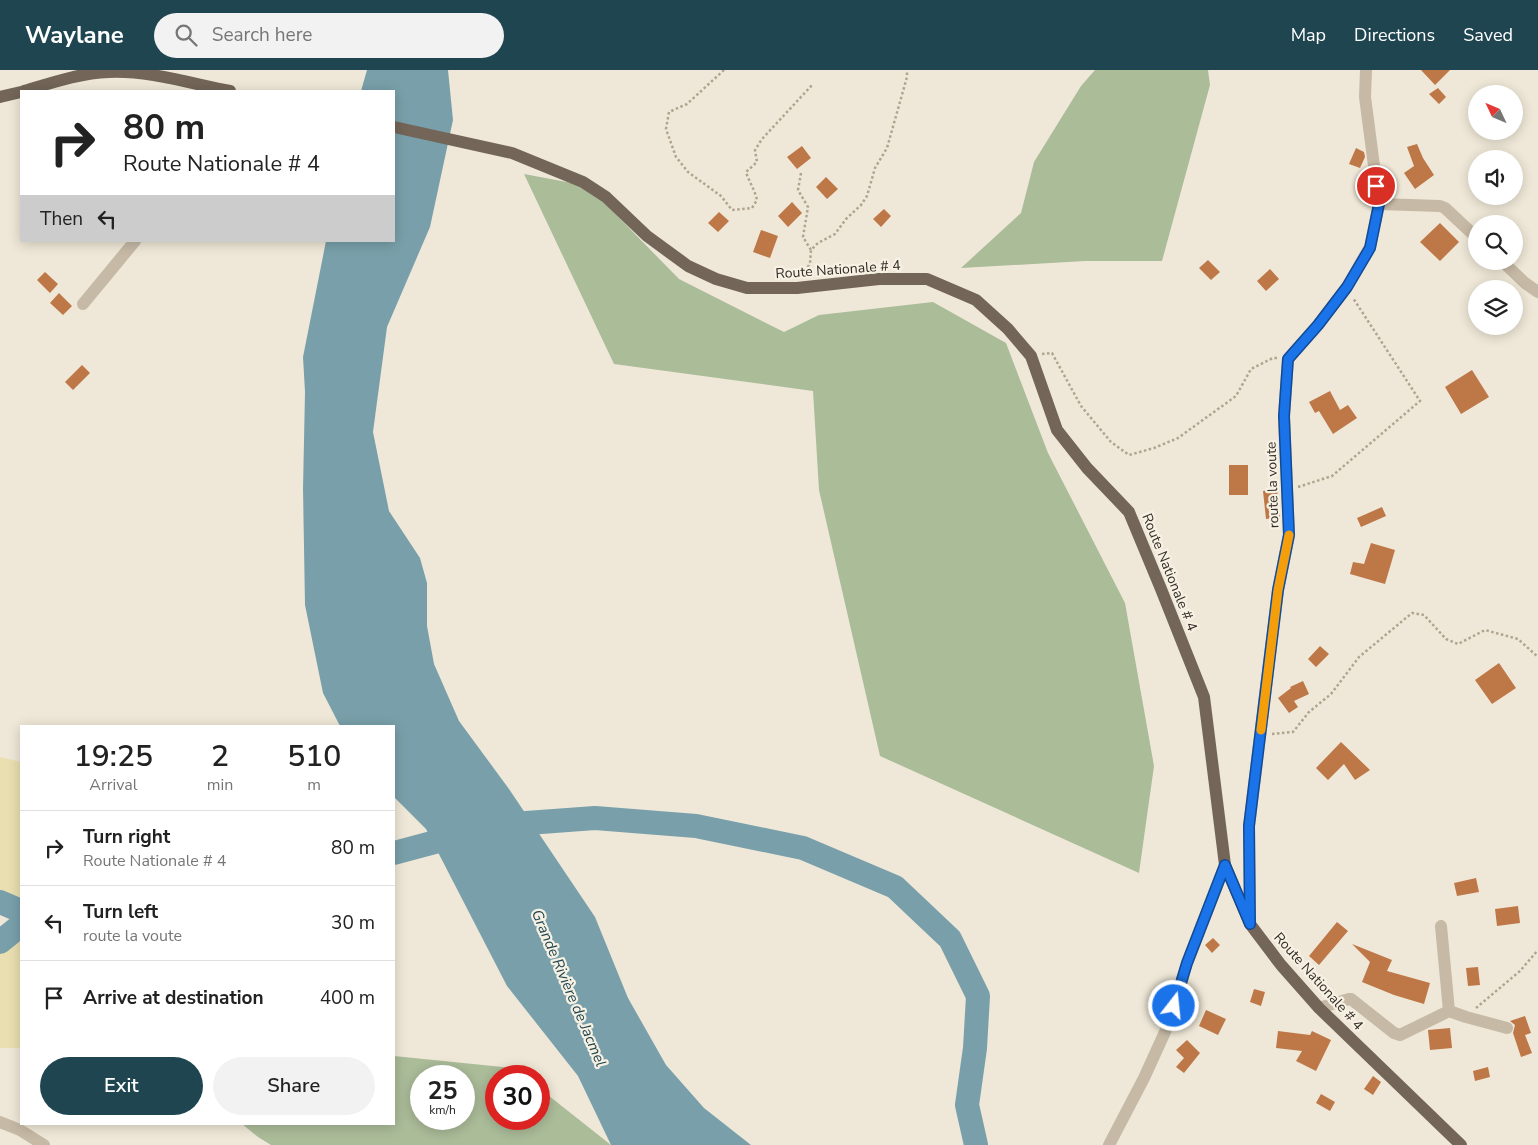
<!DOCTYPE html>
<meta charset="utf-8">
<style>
:root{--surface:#fff;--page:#f2f2f2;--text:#222;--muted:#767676;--line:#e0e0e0;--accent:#1e4550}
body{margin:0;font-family:"Nunito Sans",sans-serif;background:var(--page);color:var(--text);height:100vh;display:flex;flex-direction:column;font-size:19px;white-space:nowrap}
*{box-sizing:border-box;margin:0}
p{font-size:16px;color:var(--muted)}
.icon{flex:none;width:28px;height:28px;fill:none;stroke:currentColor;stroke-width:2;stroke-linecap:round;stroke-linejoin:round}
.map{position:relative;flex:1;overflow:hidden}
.details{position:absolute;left:20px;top:655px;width:375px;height:400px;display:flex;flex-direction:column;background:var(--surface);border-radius:0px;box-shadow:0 2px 12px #0003}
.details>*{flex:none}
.banner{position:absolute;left:20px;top:20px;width:375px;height:152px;border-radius:0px;box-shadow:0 2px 12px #0003;background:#fff;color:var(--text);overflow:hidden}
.needle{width:32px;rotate:314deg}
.fabs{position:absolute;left:1468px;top:15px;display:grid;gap:10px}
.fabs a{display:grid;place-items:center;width:55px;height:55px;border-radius:50%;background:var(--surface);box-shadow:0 2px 12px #0003;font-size:25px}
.speed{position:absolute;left:410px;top:995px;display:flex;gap:10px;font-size:25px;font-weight:700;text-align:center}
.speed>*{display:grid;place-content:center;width:65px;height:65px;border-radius:50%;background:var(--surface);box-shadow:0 2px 12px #0003;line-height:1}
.speed small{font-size:12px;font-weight:400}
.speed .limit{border:8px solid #d22;background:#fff;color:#111}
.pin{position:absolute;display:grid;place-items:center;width:42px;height:42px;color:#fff;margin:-21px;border:2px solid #fff;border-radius:50%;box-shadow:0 1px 5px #0007}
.me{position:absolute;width:55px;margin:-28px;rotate:16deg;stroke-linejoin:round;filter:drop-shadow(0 0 4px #0008)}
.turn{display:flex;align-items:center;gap:18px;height:105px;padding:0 20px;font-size:22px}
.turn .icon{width:65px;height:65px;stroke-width:2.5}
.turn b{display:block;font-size:35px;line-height:42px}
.then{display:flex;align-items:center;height:48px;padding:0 20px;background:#0003;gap:10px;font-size:19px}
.eta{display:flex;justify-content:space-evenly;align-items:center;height:85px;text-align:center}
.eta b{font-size:30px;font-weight:600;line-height:35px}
.action{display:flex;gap:10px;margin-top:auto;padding:10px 20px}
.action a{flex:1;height:58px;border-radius:30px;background:var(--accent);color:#fff;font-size:20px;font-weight:600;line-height:58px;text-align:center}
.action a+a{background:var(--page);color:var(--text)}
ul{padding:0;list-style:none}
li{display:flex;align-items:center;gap:15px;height:75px;padding:0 20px;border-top:1px solid var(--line)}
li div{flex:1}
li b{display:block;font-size:19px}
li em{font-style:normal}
header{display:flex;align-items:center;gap:30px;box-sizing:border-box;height:70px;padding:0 25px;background:var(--accent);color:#fff}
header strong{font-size:24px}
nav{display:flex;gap:28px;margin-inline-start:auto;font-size:18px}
.search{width:350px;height:45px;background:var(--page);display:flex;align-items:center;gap:12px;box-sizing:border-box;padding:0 18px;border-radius:28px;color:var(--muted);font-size:19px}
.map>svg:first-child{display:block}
.green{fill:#abbc99;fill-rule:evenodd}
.sand{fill:#e9dfb0}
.water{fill:#79a0aa}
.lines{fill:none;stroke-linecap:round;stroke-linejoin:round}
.river{stroke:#79a0aa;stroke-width:24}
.building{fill:#be7747}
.path{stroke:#b1a48f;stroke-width:2.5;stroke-dasharray:2.5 2.5;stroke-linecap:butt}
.minor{stroke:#c6b9a5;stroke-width:12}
.major{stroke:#736558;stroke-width:12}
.route-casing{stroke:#114b97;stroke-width:12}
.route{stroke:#1a73e8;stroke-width:9}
.slow{stroke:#f59e0b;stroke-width:9}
.labels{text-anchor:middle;stroke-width:4.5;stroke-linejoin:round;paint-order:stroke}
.street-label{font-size:14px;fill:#322c26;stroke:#f7f1e4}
.water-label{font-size:15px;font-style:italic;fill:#1e4550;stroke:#f7f1e4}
</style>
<header>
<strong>Waylane</strong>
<div class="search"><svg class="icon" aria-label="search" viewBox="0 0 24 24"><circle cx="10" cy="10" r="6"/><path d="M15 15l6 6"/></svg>Search here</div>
<nav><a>Map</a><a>Directions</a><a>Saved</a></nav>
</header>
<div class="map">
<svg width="1538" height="1075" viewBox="0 0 1538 1075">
<rect width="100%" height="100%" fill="#efe8d8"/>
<!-- green -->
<path class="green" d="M1095,0H1208L1210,15L1162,191H1085L961,198L1021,143L1034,92L1081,16Z
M524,104L588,116L679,209L784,262L819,245L933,232L1006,273L1048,383L1125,533L1154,696L1139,803L880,686L819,420L813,321L614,294Z
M394,986L513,998L524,1006H496V1049H539V1018L611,1075H271L258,1067L242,1054H394ZM421,1006H464V1049H421Z"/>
<!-- sand -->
<path class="sand" d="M0,687L21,692V835L4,830L0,827Z
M0,861L21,873V978H0Z"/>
<!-- water -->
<path class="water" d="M367,0H448L453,50L430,157L387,257L373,362L389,441L420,488L427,513V556L434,594L459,651L509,719L595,847L628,928L666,995L704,1038L751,1075H611L578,1006L507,916L426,759L394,727V656H340L323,623L305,535L303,419L305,322L303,287L326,171H394V21H361Z"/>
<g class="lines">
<!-- river -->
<path class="river" d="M499,755L595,748L696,756L803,778L895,817L950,869L978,926L975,978L967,1035L976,1075
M394,783L465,764
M0,832L21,841
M0,872L21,855"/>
</g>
<!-- building -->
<path class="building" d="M1421,0H1450L1435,15Z
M1438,18L1446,27L1439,34L1429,24Z
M1417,74L1423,88L1434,105L1415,119L1404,103L1414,96L1407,77Z
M802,76L811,88L797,99L787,87Z
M1356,78L1364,82L1365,87L1360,98L1349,94Z
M826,107L838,119L827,129L816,117Z
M792,132L802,143L788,157L778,146Z
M884,139L891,146L881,157L873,149Z
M719,142L729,151L718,162L708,153Z
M1440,153L1459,172L1440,191L1420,172Z
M761,160L778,166L770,188L753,182Z
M1208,190L1220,202L1211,210L1199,198Z
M1270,199L1279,209L1266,221L1257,211Z
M45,202L58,214L50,223L37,210Z
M59,223L72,236L63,245L50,233Z
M82,295L90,303L73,320L65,312Z
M1472,300L1489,327L1461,344L1445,317Z
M1330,321L1340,340L1348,335L1357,348L1333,364L1319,341L1315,343L1309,332Z
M1229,395H1248V425H1229Z
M1277,419L1280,447L1266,449L1263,421Z
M1382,437L1386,446L1361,457L1357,448Z
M1371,473L1395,480L1385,514L1350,504L1353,492L1364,494Z
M1320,576L1329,584L1316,597L1308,589Z
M1499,593L1516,618L1492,634L1475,610Z
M1303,611L1309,624L1294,631L1298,637L1289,643L1278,628L1291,618L1290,617Z
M1341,672L1370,700L1355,710L1344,694L1328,710L1316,698Z
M1476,808L1479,822L1457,826L1454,813Z
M1518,836L1520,853L1497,856L1495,839Z
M1337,852L1348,861L1319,895L1309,886Z
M1213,868L1220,875L1212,883L1205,875Z
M1352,874L1392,890L1387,901L1430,913L1424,934L1394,925L1362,912L1370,892Z
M1478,897L1480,915L1468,916L1466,898Z
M1254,919L1265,922L1261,936L1250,932Z
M1206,940L1226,949L1218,965L1199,956Z
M1525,946L1531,963L1525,965L1532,983L1521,987L1513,963L1515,955L1510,951Z
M1450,958L1452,978L1430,980L1428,960Z
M1278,961L1310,965L1312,961L1331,970L1316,1001L1296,991L1302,981L1276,978Z
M1187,970L1200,983L1184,1003L1176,997L1184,988L1176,980Z
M1488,997L1490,1007L1475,1011L1473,1001Z
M1373,1006L1381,1012L1373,1025L1364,1019Z
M1321,1024L1335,1032L1330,1041L1316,1033Z"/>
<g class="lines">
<!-- path -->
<path class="path" d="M724,0L687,34L669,42L666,59L676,87L688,102L721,126L732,140L752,138L757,130C755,120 749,112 746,102L757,92L755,80L762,69L813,14
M801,103L798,120L808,137L803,167L811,180
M803,206L810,193L811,180L818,173L835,164L846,149L861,135L867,126L875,98L887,78L907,7V0
M1042,284L1052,283L1081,336L1111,372L1129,385L1154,378L1178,368L1236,326L1251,299L1273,288H1277
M1298,417L1332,406L1420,331L1353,228
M1272,664L1293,662L1309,642L1331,624L1359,587L1412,543L1424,545L1446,569L1458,574L1485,560L1518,569L1538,587
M1476,938L1520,901L1538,880"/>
<!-- minor -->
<path class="minor" d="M1379,134L1440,136L1445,138L1476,167
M1502,191L1525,213L1538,222
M83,234L135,171
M1250,854L1249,756L1278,520L1289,465L1284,347L1288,289L1318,255L1347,217L1370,177L1379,134L1365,27L1366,0
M1441,856L1449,941
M1319,938L1349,929H1351L1394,963L1400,965L1449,941L1466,947L1507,958
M0,1052L20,1060L44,1075
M1109,1075L1144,1008L1170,951L1187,893L1225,795"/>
<!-- major -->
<path class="major" d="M24,21C51,13 80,3 109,2C147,0 193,14 230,21
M0,27L21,22
M394,57L512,83L583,112L606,127L647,166L688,196L716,209L747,218H797L879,209H927L976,230L1008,259L1031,286L1057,360L1087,398L1129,442L1161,519L1204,627L1225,795L1250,854L1281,895L1319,938L1461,1075"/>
</g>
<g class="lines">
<!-- route casing -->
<g class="route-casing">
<path id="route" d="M1174,936L1187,893L1225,795L1250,854L1249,756L1278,520L1289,465L1284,346L1288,289L1318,255L1347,217L1370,178L1379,134L1376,116"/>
</g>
<!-- route -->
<use href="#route" class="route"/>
<!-- slow -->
<path class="slow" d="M1261,660L1278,520L1289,465"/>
</g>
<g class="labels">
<!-- street labels -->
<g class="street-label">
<text transform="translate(838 199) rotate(-4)" y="5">Route Nationale # 4</text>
<text transform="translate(1272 415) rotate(-92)" y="5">route la voute</text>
<text transform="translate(1170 502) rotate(68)" y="5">Route Nationale # 4</text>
<text transform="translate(1319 911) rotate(48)" y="5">Route Nationale # 4</text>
</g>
<!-- water labels -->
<g class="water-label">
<text transform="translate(569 918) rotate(67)" y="5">Grande Rivière de Jacmel</text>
</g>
</g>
</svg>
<div class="fabs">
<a><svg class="needle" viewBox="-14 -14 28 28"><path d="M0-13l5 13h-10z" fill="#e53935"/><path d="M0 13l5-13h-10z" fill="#767676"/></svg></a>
<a><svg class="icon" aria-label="sound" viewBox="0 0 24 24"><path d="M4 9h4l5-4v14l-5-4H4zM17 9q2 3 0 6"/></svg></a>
<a><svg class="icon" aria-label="search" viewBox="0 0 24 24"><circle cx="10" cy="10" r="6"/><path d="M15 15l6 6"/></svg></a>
<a><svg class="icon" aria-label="layers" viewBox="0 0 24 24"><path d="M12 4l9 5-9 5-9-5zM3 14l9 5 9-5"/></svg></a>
</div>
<div class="speed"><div>25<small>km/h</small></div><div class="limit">30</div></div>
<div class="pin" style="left:1376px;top:116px;background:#d93025"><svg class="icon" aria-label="arrive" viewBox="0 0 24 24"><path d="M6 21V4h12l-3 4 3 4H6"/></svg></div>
<svg class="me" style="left:1174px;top:936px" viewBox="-20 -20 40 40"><circle r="17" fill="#1a73e8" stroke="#fff" stroke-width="3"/><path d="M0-11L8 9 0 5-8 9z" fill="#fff"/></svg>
<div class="banner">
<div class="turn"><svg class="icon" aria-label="right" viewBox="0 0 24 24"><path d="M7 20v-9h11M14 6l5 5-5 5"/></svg><div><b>80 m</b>Route Nationale # 4</div></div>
<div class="then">Then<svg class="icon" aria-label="left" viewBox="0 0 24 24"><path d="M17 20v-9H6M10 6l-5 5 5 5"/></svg></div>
</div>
<section class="details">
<div class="eta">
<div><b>19:25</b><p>Arrival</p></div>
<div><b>2</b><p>min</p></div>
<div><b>510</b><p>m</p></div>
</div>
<ul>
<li><svg class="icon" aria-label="right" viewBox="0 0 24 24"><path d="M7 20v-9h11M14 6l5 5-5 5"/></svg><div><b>Turn right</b><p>Route Nationale # 4</p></div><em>80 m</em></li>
<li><svg class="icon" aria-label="left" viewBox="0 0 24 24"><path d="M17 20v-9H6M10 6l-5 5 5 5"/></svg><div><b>Turn left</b><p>route la voute</p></div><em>30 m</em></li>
<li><svg class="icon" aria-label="arrive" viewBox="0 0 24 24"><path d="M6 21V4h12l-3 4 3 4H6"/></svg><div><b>Arrive at destination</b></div><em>400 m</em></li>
</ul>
<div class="action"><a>Exit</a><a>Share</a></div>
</section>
</div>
